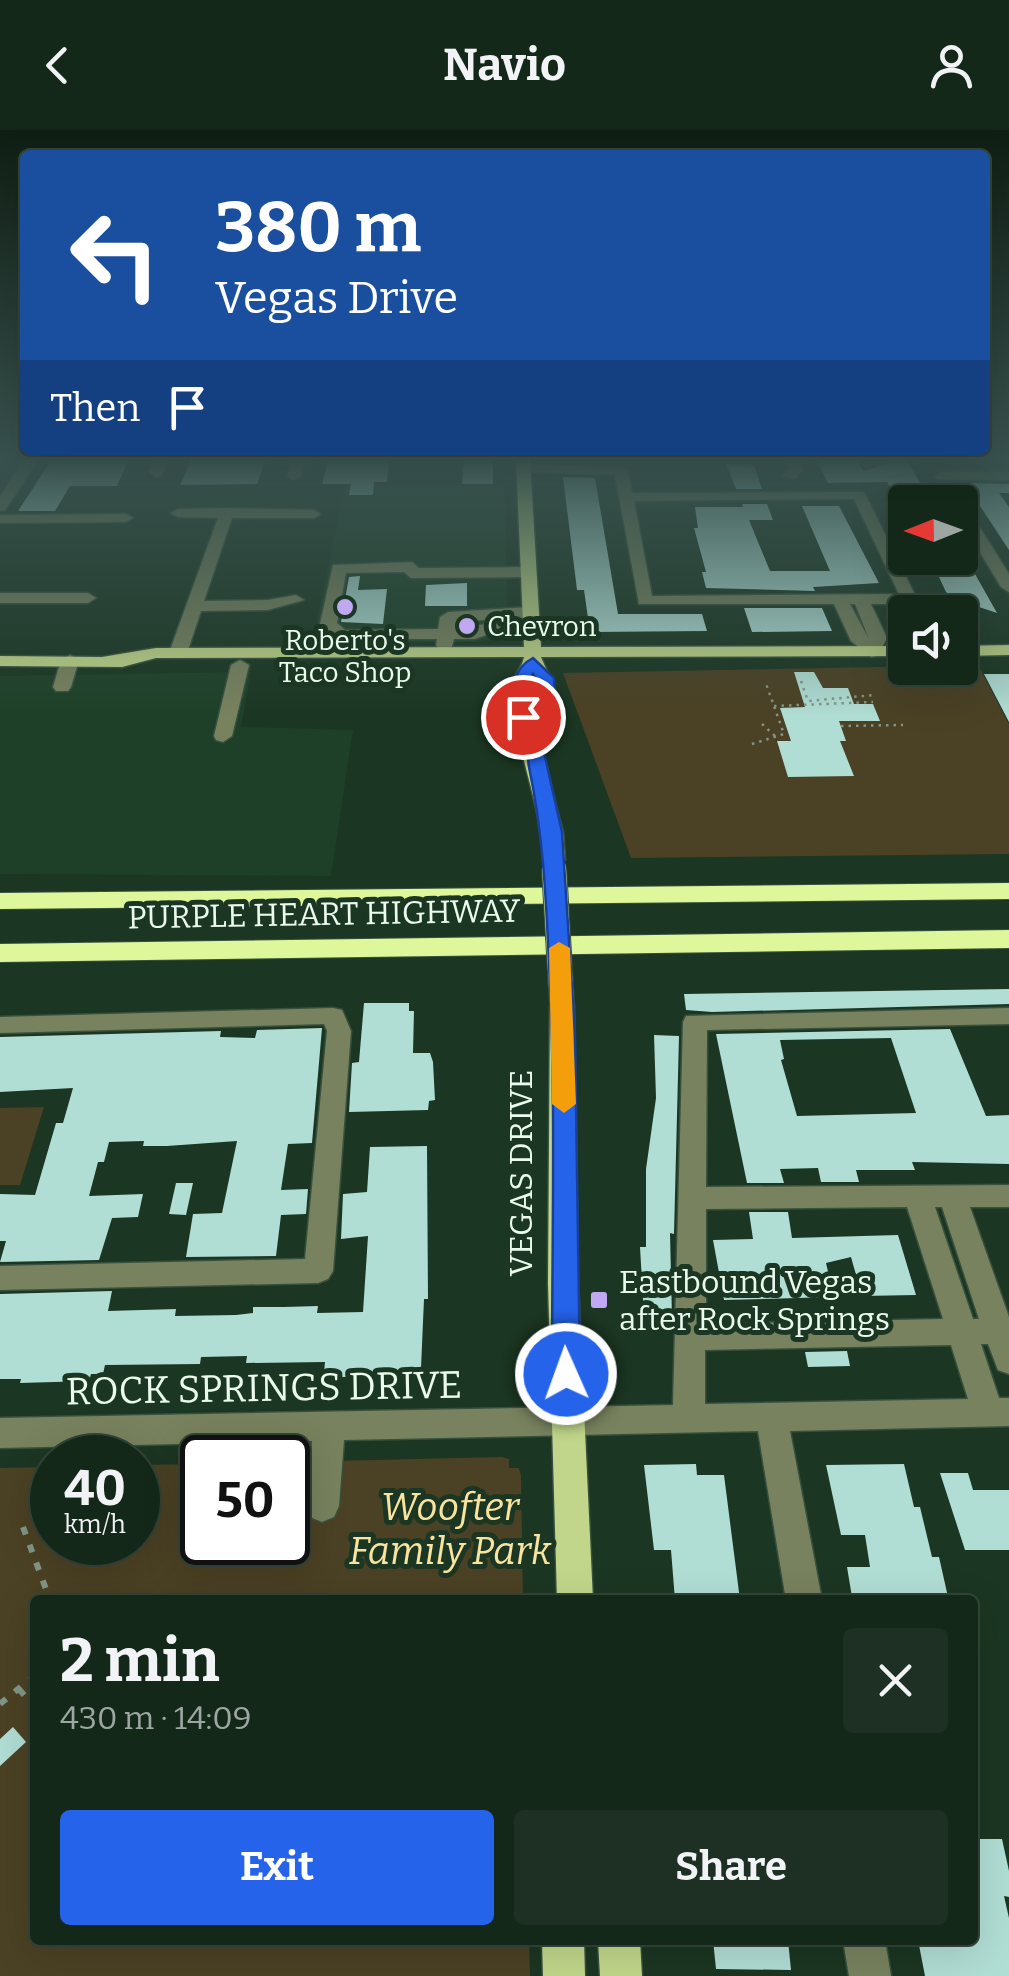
<!DOCTYPE html>
<meta charset="utf-8">
<style>
:root{--surface:#14281a;--page:#1d3023;--text:#f1f3f6;--muted:#9da6a2;--line:#334439;--accent:#2563eb}
body{margin:0;font-family:Bitter,serif;background:var(--page);color:var(--text);height:100vh;display:flex;flex-direction:column;font-size:38px;white-space:nowrap}
*{box-sizing:border-box;margin:0}
p{font-size:32px;color:var(--muted)}
.icon{flex:none;width:55px;height:55px;fill:none;stroke:currentColor;stroke-width:2;stroke-linecap:round;stroke-linejoin:round}
.map{position:relative;flex:1;overflow:hidden}
.sheet{position:absolute;left:30px;top:1465px;width:948px;height:350px;display:flex;flex-direction:column;background:var(--surface);border-radius:10px;box-shadow:0 10px 40px #0002,0 0 0 2px var(--line)}
.sheet>*{flex:none}
.banner{position:absolute;left:20px;top:20px;width:970px;height:305px;border-radius:10px;box-shadow:0 10px 40px #0002,0 0 0 2px var(--line);background:#1a4fa0;color:#fff;overflow:hidden}
.needle{width:65px;rotate:269deg}
.buttons{position:absolute;left:888px;top:355px;display:grid;gap:20px}
.buttons a{display:grid;place-items:center;width:90px;height:90px;border-radius:10px;background:var(--surface);box-shadow:0 10px 40px #0002,0 0 0 2px var(--line);font-size:50px}
.speed{position:absolute;left:30px;top:1305px;display:flex;gap:20px;font-size:50px;font-weight:700;text-align:center}
.speed>*{display:grid;place-content:center;width:130px;height:130px;border-radius:50%;background:var(--surface);box-shadow:0 10px 40px #0002,0 0 0 2px var(--line);line-height:1}
.speed small{font-size:25px;font-weight:400}
.speed .limit{border:5px solid #111;border-radius:15px;background:#fff;color:#111}
.pin{position:absolute;display:grid;place-items:center;width:85px;height:85px;color:#fff;margin:-42px;border:5px solid #fff;border-radius:50%;box-shadow:0 2px 10px #0007}
.me{position:absolute;width:110px;margin:-55px;rotate:358deg;stroke-linejoin:round;filter:drop-shadow(0 0 8px #0008)}
.turn{display:flex;align-items:center;gap:35px;height:210px;padding:0 30px;font-size:45px}
.turn .icon{width:130px;height:130px;stroke-width:2.5}
.turn b{display:block;font-size:70px;line-height:85px}
.then{display:flex;align-items:center;height:95px;padding:0 30px;background:#0003;gap:20px;font-size:38px}
.round{display:grid;place-items:center;flex:none;width:105px;height:105px;border-radius:10px;background:var(--page)}
.head{display:flex;align-items:center;justify-content:space-between;height:170px;padding:0 30px}
h1{font-size:60px;font-weight:700;line-height:75px}
.button{display:flex;gap:20px;margin-top:auto;padding:20px 30px}
.button a{flex:1;height:115px;border-radius:10px;background:var(--accent);color:#fff;font-size:40px;font-weight:700;line-height:115px;text-align:center}
.button a+a{background:var(--page);color:var(--text)}
header{display:flex;justify-content:space-between;align-items:center;height:130px;padding:0 30px;background:var(--surface);font-size:45px;font-weight:700}
.map>svg:first-child{display:block}
.built{fill:#1e4028}
.green{fill:#4b4124}
.building{fill:#b0ddd4;fill-rule:evenodd}
.lines{fill:none;stroke-linecap:round;stroke-linejoin:round}
.minor-casing{stroke:#38513e;stroke-width:3}
.major-casing{stroke:#38513e;stroke-width:3}
.highway-casing{stroke:#38513e;stroke-width:2}
.path-far1{stroke:#819686;stroke-width:2.5;stroke-dasharray:2.5 5;stroke-linecap:butt}
.path{stroke:#819686;stroke-width:6;stroke-dasharray:8 11;stroke-linecap:butt}
.minor{fill:#78825e;fill-rule:evenodd}
.major{fill:#c1d68a;fill-rule:evenodd}
.highway{fill:#def79b;fill-rule:evenodd}
.major-bridge-far1-casing{stroke:#38513e;stroke-width:21;stroke-linecap:butt}
.major-bridge-casing{stroke:#38513e;stroke-width:26;stroke-linecap:butt}
.major-bridge-far1{stroke:#c1d68a;stroke-width:19}
.major-bridge{stroke:#c1d68a;stroke-width:24}
.route{fill:#2563eb;stroke:#184099;stroke-width:2.5}
.slow{fill:#f59e0b}
.poi-dot{fill:#c1a8f3;stroke:#1b3622;stroke-width:4}
.labels{text-anchor:middle;stroke-width:10;stroke-linejoin:round;paint-order:stroke}
.far-poi-label{font-size:28px;fill:#eafaed;stroke:#1b3622;text-anchor:start}
.street-label{font-size:32px;fill:#eafaed;stroke:#1b3622}
.poi-label{font-size:32px;fill:#eafaed;stroke:#1b3622;text-anchor:start}
.near-street-label{font-size:38px;fill:#eafaed;stroke:#1b3622}
.near-park-label{font-size:38px;font-style:italic;fill:#fae39e;stroke:#1b3622}
</style>
<header><svg class="icon" aria-label="back" viewBox="0 0 24 24"><path d="M15 5l-7 7 7 7"/></svg>Navio<svg class="icon" aria-label="person" viewBox="0 0 24 24"><circle cx="12" cy="8" r="4"/><path d="M4 21q1-7 8-7t8 7"/></svg></header>
<div class="map">
<svg width="1009" height="1846" viewBox="0 0 1009 1846">
<rect width="100%" height="100%" fill="#1b3622"/>
<!-- built -->
<path class="built" d="M505,355L507,500L497,508L477,512L312,514L345,356Z
M251,542L241,597L353,600L331,746L0,744V546Z"/>
<!-- green -->
<path class="green" d="M978,535L1009,594V724L631,728L563,543Z
M44,977L20,1055H0V978Z
M502,1327L509,1329V1338H519L521,1346L523,1470H35V1810H529L530,1846H0V1338L52,1337V1412H138V1335L202,1334V1412H288V1332Z"/>
<!-- building -->
<path class="building" d="M52,329H129L117,356H70L55,381H18Z
M389,329L387,352H374L373,365H349L351,354H322L328,330Z
M464,329H493V354H462Z
M816,329H850L858,332L863,341L905,329L933,372H900L887,352L828,353Z
M191,330H265L257,354L180,355Z
M726,334L754,335L762,359H736Z
M563,347L595,348L618,484H702L707,501L590,502L584,460H577Z
M965,353L1009,354V363H999L1009,377V420Z
M742,374H767L773,390H749L770,441H830L802,376H839L879,453L813,457L815,461L706,458L702,442H706L694,398H698L695,377H743Z
M930,428H966L997,483L955,469L946,462Z
M360,446L358,460L387,459L383,494L341,492L349,447Z
M467,453V476H425L426,455Z
M744,478H822L832,501L752,502Z
M794,542H814L823,558H848L854,574H873L880,591H839L846,611H840L854,646L788,647L777,611H791L780,578L805,577Z
M984,544H1009V592Z
M1009,859V874L712,882L686,880L684,864Z
M364,873H409V881H414L413,923H430L433,932L435,970L429,971L428,980L349,982L352,933L359,932Z
M322,898L312,1013L288,1014L281,1060L308,1059L306,1084L281,1085L276,1126L186,1127L193,1084L222,1083L237,1011L167,1016H143L144,1011L109,1012L104,1032H98L89,1066L143,1064L138,1087L112,1088L99,1130L0,1132L6,1111H0V1064L35,1065L56,993H63L73,958L0,962V907L221,901L220,907L255,908L257,900Z
M950,899L986,986L1009,985V1034L912,1032L915,1040H856L859,1052H821L818,1038L780,1039L784,1053H747L716,904ZM891,908L916,983L797,986L781,930L784,929L780,910Z
M654,905L679,906L674,1104L670,1103L672,1188L644,1187L640,1117H646V1039L656,968Z
M427,1016L428,1169H424L421,1238H406L405,1246L341,1247V1242H324L325,1232L246,1233L247,1226L201,1227L200,1234L105,1235L103,1244H91L89,1251L20,1253L21,1249H0V1164L112,1161L108,1181L176,1179L175,1186L236,1185L253,1183V1177H284L318,1176L317,1183L363,1182L368,1106L341,1109L343,1064L367,1062L370,1017Z
M176,1053H193L186,1085L169,1084Z
M749,1082H788L792,1108L898,1105L916,1165L862,1166L851,1127L826,1133L834,1167L724,1170L713,1110L753,1109Z
M847,1221L850,1236L808,1237L805,1222Z
M696,1334L697,1345H724L740,1470H675L671,1420H654L644,1335Z
M904,1334L914,1377H920L932,1427H939L948,1467H852L847,1437H870L865,1405H841L826,1335Z
M940,1343H968L973,1360H1009V1420H965Z
M13,1597L26,1612L0,1636V1609Z
M972,1709H1002L1009,1741V1767L1004,1766L1009,1788V1846H925L918,1810H972Z
M713,1810H788L791,1840L716,1839Z"/>
<g class="lines">
<!-- minor casing -->
<g class="minor-casing">
<path id="minor" d="M25,329H39L5,380L0,381V366Z
M155,329H169L161,346L156,347L149,343Z
M292,329H306L301,346L294,350L287,346Z
M785,329H799L803,340L794,349L782,346L789,339Z
M518,335L621,337L628,341L632,363L864,362L917,469L909,474H871L887,508L877,526L871,527L851,511L834,474H639L615,345L523,342L516,338ZM854,369L899,464L652,466L634,371ZM850,474H855L869,509Z
M942,342H1009V350L937,349L935,346Z
M960,373L967,377L1009,444V462L1001,457L960,389Z
M227,378L314,380L321,384L314,388H232L204,471L268,470L296,465L304,470L268,480L201,481L187,523L172,527L169,523L218,388L178,387L171,383L178,379Z
M0,385L126,384L133,388L126,392L0,393Z
M412,432L419,438L528,437L536,442L528,447L411,448L404,442L346,443L337,493L345,500L438,499L440,487L448,482L530,477L538,482L530,487L501,489L500,500L475,509H454L451,520L445,521L436,516L437,509H348L342,526H330L332,506L320,494L333,435ZM484,490L485,494L455,499L456,492Z
M0,463H88L96,468L88,473H0Z
M70,525L79,530L71,557L68,561H56L53,557L61,530Z
M240,530L249,535L232,606L223,612L216,610L214,606L231,535Z
M333,878L342,880L351,901L333,1141L328,1149L318,1153L0,1160V1136L305,1129L327,901L324,894L0,903V887Z
M1009,878V894L707,900L706,1057L1009,1055V1077H970L1009,1187V1244L998,1240L988,1214H981L999,1268H1009V1296L790,1301L822,1470H786L758,1301L344,1310L339,1376L334,1387L322,1392L310,1387L305,1376L312,1311L0,1318V1288L673,1275L683,892L686,886ZM907,1077L943,1189L706,1194V1079ZM935,1077H942L979,1189H973ZM951,1215L968,1269L705,1274V1220Z
M843,1810H885L891,1846H849Z"/>
</g>
<!-- major casing -->
<g class="major-casing">
<path id="major" d="M516,329H530L541,517L905,516V526L541,527L557,564L556,585L541,621L563,702L565,730L554,736L543,730C542,671 512,616 513,556C513,545 522,538 524,527L156,528L122,537L0,536V526L102,527L156,518L524,517ZM533,546L539,564L534,595L531,549Z
M1009,515V525L960,526V516Z
M562,867L574,875L578,1153L593,1470H557L548,1153L550,875Z
M542,1810H584L585,1846H543Z
M598,1810H640L642,1846H600Z"/>
</g>
<!-- highway casing -->
<g class="highway-casing">
<path id="highway" d="M1009,753V769L0,779V763Z
M1009,800V818L0,832V814Z"/>
</g>
<!-- path-far1 -->
<path class="path-far1" d="M801,551L808,571L874,565
M774,576L873,572
M762,594L775,606
M841,596L903,595
M752,614L784,604L765,551"/>
<!-- path -->
<path class="path" d="M23,1397L50,1470
M19,1559L35,1578
M0,1574L35,1545"/>
<!-- minor -->
<use href="#minor" class="minor"/>
<!-- major -->
<use href="#major" class="major"/>
<!-- highway -->
<use href="#highway" class="highway"/>
<!-- major-bridge-far1 casing -->
<g class="major-bridge-far1-casing">
<path id="major-bridge-far1" d="M554,730L555,741"/>
</g>
<!-- major-bridge casing -->
<g class="major-bridge-casing">
<path id="major-bridge" d="M554,738L562,875"/>
</g>
<!-- major-bridge-far1 -->
<use href="#major-bridge-far1" class="major-bridge-far1"/>
<!-- major-bridge -->
<use href="#major-bridge" class="major-bridge"/>
</g>
<!-- sky -->
<linearGradient id="sky" x2="0" y2="1"><stop stop-color="#0f1e13"/><stop offset="0.56" stop-color="#39524f"/><stop offset="1" stop-color="#39524f" stop-opacity="0"/></linearGradient>
<rect width="1009" height="587" fill="url(#sky)"/>
<!-- route -->
<path class="route" d="M533,528L554,548L557,588L543,618L562,702L575,904L580,1244L576,1253L566,1257L556,1253L552,1244C552,1107 556,970 549,833C546,767 543,703 529,637C523,607 555,570 533,544L530,549L532,587L523,592L515,587C514,564 509,540 533,528Z"/>
<!-- slow -->
<path class="slow" d="M559,812L570,818L576,974L564,983L552,974L549,818Z"/>
<!-- markers -->
<g class="poi-dot">
<circle cx="345" cy="477" r="10"/>
<circle cx="467" cy="496" r="10"/>
<rect x="589" y="1160" width="20" height="20" rx="5"/>
</g>
<g class="labels">
<!-- far-poi labels -->
<g class="far-poi-label">
<text x="487" y="506">Chevron</text>
<text x="345" y="520" text-anchor="middle">Roberto's<tspan x="345" dy="32">Taco Shop</tspan></text>
</g>
<!-- street labels -->
<g class="street-label">
<text transform="translate(324 784) rotate(-1)" y="11">PURPLE HEART HIGHWAY</text>
<text transform="translate(521 1043) rotate(-90)" y="11">VEGAS DRIVE</text>
</g>
<!-- poi labels -->
<g class="poi-label">
<text x="619" y="1163">Eastbound Vegas<tspan x="619" dy="37">after Rock Springs</tspan></text>
</g>
<!-- near-street labels -->
<g class="near-street-label">
<text transform="translate(264 1258) rotate(-1)" y="13">ROCK SPRINGS DRIVE</text>
</g>
<!-- near-park labels -->
<g class="near-park-label">
<text x="450" y="1390">Woofter<tspan x="450" dy="44">Family Park</tspan></text>
</g>
</g>
</svg>
<div class="buttons">
<a><svg class="needle" viewBox="-14 -14 28 28"><path d="M0-13l5 13h-10z" fill="#e53935"/><path d="M0 13l5-13h-10z" fill="#9da6a2"/></svg></a>
<a><svg class="icon" aria-label="sound" viewBox="0 0 24 24"><path d="M4 9h4l5-4v14l-5-4H4zM17 9q2 3 0 6"/></svg></a>
</div>
<div class="speed"><div>40<small>km/h</small></div><div class="limit">50</div></div>
<div class="pin" style="left:523px;top:587px;background:#d93025"><svg class="icon" aria-label="arrive" viewBox="0 0 24 24"><path d="M6 21V4h12l-3 4 3 4H6"/></svg></div>
<svg class="me" style="left:566px;top:1244px" viewBox="-20 -20 40 40"><circle r="17" fill="#2563eb" stroke="#fff" stroke-width="3"/><path d="M0-11L8 9 0 5-8 9z" fill="#fff"/></svg>
<div class="banner">
<div class="turn"><svg class="icon" aria-label="left" viewBox="0 0 24 24"><path d="M17 20v-9H6M10 6l-5 5 5 5"/></svg><div><b>380 m</b>Vegas Drive</div></div>
<div class="then">Then<svg class="icon" aria-label="arrive" viewBox="0 0 24 24"><path d="M6 21V4h12l-3 4 3 4H6"/></svg></div>
</div>
<section class="sheet">
<div class="head"><div><h1>2 min</h1><p>430 m · 14:09</p></div><a class="round"><svg class="icon" aria-label="close" viewBox="0 0 24 24"><path d="M6 6l12 12M18 6L6 18"/></svg></a></div>
<div class="button"><a>Exit</a><a>Share</a></div>
</section>
</div>
